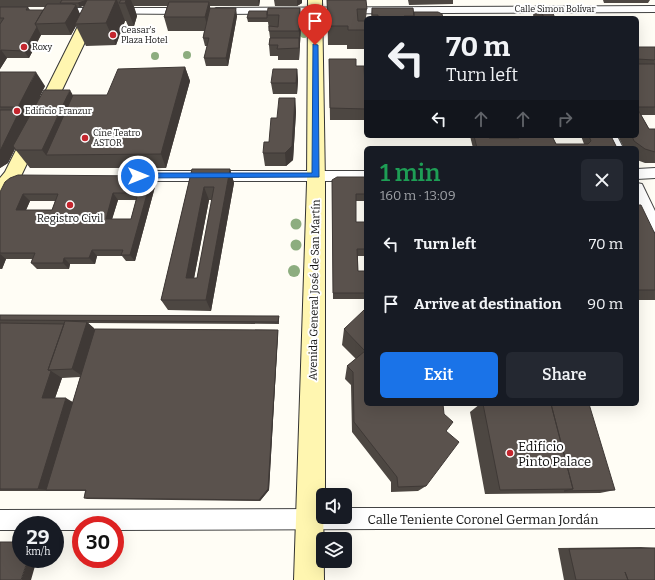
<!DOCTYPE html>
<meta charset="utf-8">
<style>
:root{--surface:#171b24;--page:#242831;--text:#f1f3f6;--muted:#9ea1a6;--accent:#1a73e8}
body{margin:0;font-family:Bitter,serif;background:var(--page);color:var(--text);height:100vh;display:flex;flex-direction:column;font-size:15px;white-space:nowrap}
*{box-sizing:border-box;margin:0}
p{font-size:13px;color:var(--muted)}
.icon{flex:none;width:22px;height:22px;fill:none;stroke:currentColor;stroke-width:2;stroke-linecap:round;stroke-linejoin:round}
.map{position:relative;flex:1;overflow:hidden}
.side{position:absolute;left:364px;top:146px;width:275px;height:260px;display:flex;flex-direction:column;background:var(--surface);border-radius:6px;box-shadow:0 4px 16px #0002}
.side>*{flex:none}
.top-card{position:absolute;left:364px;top:16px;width:275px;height:122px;border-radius:6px;box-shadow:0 4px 16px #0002;background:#171b24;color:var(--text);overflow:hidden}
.controls{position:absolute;left:316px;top:488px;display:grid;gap:8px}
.controls a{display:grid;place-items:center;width:36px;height:36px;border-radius:6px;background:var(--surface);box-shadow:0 4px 16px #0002;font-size:20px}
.speed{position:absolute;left:12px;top:516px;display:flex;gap:8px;font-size:20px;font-weight:700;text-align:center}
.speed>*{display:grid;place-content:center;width:52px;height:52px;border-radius:50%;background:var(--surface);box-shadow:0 4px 16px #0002;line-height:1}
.speed small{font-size:10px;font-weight:400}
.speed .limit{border:6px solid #d22;background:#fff;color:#111}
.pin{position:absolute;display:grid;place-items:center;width:34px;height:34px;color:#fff;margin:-41px -17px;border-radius:50% 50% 50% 0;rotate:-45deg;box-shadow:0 0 4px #0007}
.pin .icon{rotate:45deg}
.me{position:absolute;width:44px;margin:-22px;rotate:90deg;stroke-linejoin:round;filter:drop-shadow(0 0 3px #0008)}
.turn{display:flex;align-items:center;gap:14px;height:84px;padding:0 16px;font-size:18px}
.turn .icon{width:52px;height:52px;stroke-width:2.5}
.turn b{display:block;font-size:28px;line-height:34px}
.lanes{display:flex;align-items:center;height:38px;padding:0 16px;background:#0003;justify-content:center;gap:20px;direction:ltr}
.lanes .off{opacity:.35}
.round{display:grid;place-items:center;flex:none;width:42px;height:42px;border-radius:6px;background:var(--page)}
.headline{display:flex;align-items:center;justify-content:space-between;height:68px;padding:0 16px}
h1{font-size:24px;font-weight:600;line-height:30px;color:#1e9e55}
.action{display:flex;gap:8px;margin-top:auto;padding:8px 16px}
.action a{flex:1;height:46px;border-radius:6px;background:var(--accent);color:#fff;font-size:16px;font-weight:600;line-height:46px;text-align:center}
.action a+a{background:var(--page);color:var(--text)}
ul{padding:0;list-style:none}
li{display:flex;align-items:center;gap:12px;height:60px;padding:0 16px}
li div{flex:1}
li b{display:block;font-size:15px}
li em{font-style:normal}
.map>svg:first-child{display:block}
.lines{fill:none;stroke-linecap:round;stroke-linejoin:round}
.minor-casing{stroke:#444;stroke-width:2}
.secondary-casing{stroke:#333;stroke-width:2}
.minor{fill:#fff;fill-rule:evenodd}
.secondary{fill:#fff6b0;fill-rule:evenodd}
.tree{fill:#8dad7f}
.wall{fill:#4d4742;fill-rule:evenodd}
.shaded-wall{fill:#3f3936}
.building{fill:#5a524d;stroke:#3f3936;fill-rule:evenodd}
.route{fill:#1a73e8;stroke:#114b97}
.poi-dot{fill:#c4262e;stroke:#fff;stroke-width:1.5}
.labels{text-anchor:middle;stroke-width:4;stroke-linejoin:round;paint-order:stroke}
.far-street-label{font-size:9px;fill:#111;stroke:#fff}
.far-poi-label{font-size:9px;fill:#111;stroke:#fff;text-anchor:start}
.poi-label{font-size:11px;fill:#111;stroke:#fff}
.street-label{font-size:11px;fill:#111;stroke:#fff}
.near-poi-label{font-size:13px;fill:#111;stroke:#fff;text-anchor:start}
.near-street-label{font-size:13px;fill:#111;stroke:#fff}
</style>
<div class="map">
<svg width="655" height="580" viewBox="0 0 655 580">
<rect width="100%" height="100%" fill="#fffdf5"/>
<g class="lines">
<!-- minor casing -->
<g class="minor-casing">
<path id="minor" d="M655,6V12L216,14L211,11L216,8Z
M58,8H186L191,11L186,14L54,13L53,11L54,9Z
M605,136H617L623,148H611Z
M655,168V178L637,179V169Z
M131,171H366V181H131L126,180L124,176L126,172Z
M637,183L642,184L655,211V232L650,230L637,203Z
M345,508H655V528L115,530V525H81V530H55V525H21V530H0V510L323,509V517H345Z"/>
</g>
<!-- secondary casing -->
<g class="secondary-casing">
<path id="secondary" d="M91,0H105L21,176L7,196L0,198V178L5,172Z
M308,0H322L325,183V495H323L324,580H294L307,183Z"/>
</g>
<!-- minor -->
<use href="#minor" class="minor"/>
<!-- secondary -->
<use href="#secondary" class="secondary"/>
</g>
<!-- trees -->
<g class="tree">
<circle cx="304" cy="34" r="4"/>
<circle cx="187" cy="55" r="4"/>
<circle cx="155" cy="56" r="4"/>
<circle cx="296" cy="224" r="5.5"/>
<circle cx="296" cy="245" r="5.5"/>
<circle cx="294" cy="271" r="6"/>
</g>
<!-- wall -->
<path class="wall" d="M0,0H260L259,6H210V8L237,16L228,66H206L204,58L207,46H205L203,38L204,31H168L164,17L167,6H134L137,16L134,26H128L126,21H125L116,45L86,46L76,26L71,35H41L29,58H7L0,69ZM84,6L80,14L77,7H80ZM28,7H45L43,10H30Z
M274,0H302V3L297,6H275Z
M327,0L367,9L366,18V49H347V45H328Z
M408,0H453V4L409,5Z
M603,0H650L648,3H604Z
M538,4L555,18H534L533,15Z
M300,8L301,27L299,60H278V56H270L269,45L270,38L268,22H248L247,18L267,11Z
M372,8L414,12L443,18H371Z
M637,47H655V115H641L649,129H655V163H645L637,160V148H624L618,136H637Z
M329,59L366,101V120H330Z
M185,67L190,81L166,168H30L15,149L8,163L0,168V72L45,86L40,96L73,95H107Z
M297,69L298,80L297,94H273L271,83Z
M295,98L296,112L293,160L286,166H265L263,153L269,142L277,118Z
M470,136H489V138H513V136H552L556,144H584L581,136H611L617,148H473Z
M192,169H230L234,183L211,311L168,310L161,300ZM209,200H212L197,278H194Z
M152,176L156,183L135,261H126L122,256H97L95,264H70L69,269H37L31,263L32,259H6L2,269H0V192ZM118,200H136L131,219H112ZM30,201H55L52,210H26Z
M366,177V201H356V222H366V256H358V271H366V299H333L332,180Z
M637,205L655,234V300H637Z
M0,315L279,316V324L88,323L95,329L278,330V333L269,490L260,501L87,499L84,498L85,491H0V323H64H0ZM80,377L73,402L55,398L62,378Z
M344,329L446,431L426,486L418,491L391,492V482L352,432L351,385L345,379L347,366L356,359L342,345Z
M480,404H483L615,490L600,493L485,494L470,412Z
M641,547L655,548V580H564L558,548Z"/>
<!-- shaded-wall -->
<path class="shaded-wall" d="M87,0L88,4L80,7L78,3Z
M116,0H117L125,21L116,45L106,23Z
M126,0H131L137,16L134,26L125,3Z
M258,0H260L259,6Z
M297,0H302V3L297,6Z
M209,2L212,16L208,31L205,17Z
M76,5L81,17L75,24L76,26L71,35L65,23Z
M236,8L237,16L228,66L226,58Z
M300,8L301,27L299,60V31Z
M37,27L41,35L29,58L24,51Z
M1,50L7,58L0,69V52Z
M185,67L190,81L166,168L161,154Z
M297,69L298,80L297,94L296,83Z
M36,72L45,86L8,163L0,168V151L20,110L18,107Z
M70,90L81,109L46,155L42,150Z
M295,98L296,112L293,160L286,166L285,153Z
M230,169L234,183L211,311L206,300Z
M152,176L156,183L135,261L130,255Z
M204,187L209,200L192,289L186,278Z
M113,193L118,200L110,226L106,219Z
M23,194L30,201L23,217L16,210Z
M92,250L97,256L95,264L89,258Z
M0,254L6,259L2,269L0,267Z
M64,258L70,264L69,269L63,263Z
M87,322L98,332L84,377L72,369Z
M278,330V333L269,490L260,501L259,500Z
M51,371L62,378L53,404L42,398Z
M66,398L76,404L46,490L38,489Z
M28,559H37L31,580H21Z"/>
<!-- building -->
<path class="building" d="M62,0H87L78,3H60Z
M87,0H116L106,23L75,24Z
M121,0H126L125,3H119Z
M327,0H366L367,9H357L358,21H366V30H348V26H328Z
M169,2H209L205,17H164Z
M47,4H72L76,5L65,23L35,24Z
M538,4L550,7L555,18H544Z
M0,7H28L26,10H43L35,24L37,27L24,51L1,50L0,52V24L4,18H0Z
M210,8H236L226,58H204L209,38H203Z
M268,8H300L299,31H269V26L278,27L279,15H267Z
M372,8H413L414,16H404V18H378V15H372Z
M249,11H267V18H247Z
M414,12H438L442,14L443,18H414Z
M270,38H299V48L277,49L278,45H269Z
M637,47H655V59L654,60L637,59Z
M329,59H356V66H364L366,109L330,108Z
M637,64H655V107H637Z
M185,67L161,154L46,155L73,95H107L118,69Z
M273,69H297L296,83H271Z
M0,72H36L18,107H0Z
M44,90H70L42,150H16L13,146Z
M279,98H295L292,146L285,153H263L264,142H269L271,118H277Z
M637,108L649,129H655V152L645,149L634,141L632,136H637Z
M0,110H20L0,151Z
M474,136H489V138H519V136H552L556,144H588L591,141L589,136H611L617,148H477Z
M192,169H230L206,300H161ZM204,187H214L197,278H186Z
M18,175L152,176L130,255H121L123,250H92L89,258H64L63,263H31L35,253H0V192L5,182L10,178ZM113,193H138L131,219H106ZM23,194H58L52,210H16Z
M337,177H366V194H356V222H366V249H357L358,271H366V293H333L332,180Z
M637,205H641L655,234V290H637Z
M364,310H366V404H443L444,414L453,422L446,431L459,442L426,486L398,487L397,477L354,422L353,372L347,366L365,351L344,329Z
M0,315L279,316L278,322L0,320Z
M65,321L87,322L72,369L48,370Z
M0,323L64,324L48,370L51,371L42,398H66L38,489H0Z
M95,329L278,330L268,489L259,500L84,498L86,490H46Z
M483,404H551L573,489L500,490Z
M551,404H589L615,490L564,491L573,489Z
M0,542H21V559H28L21,580H0Z
M655,548V580H628L625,572L628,580H576L569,549Z"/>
<!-- route -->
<path class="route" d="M313,44L318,45L319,177L135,178V174L138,173H312Z"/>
<!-- markers -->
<g class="poi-dot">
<circle cx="113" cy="35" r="4"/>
<circle cx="24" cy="47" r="4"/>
<circle cx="17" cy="111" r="4"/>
<circle cx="85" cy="138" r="4"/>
<circle cx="70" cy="205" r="4"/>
<circle cx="510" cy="453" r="4"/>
</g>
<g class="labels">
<!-- far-street labels -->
<g class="far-street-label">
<text x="555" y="12">Calle Simon Bolívar</text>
</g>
<!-- far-poi labels -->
<g class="far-poi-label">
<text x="121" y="33">Ceasar's<tspan x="121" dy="10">Plaza Hotel</tspan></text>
<text x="32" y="50">Roxy</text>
<text x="25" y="114">Edificio Franzur</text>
<text x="93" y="136">Cine Teatro<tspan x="93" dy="10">ASTOR</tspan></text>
</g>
<!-- poi labels -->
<g class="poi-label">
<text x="70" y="222">Registro Civil</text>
</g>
<!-- street labels -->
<g class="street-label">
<text transform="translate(314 290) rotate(-89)" y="4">Avenida General José de San Martín</text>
</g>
<!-- near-poi labels -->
<g class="near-poi-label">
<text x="518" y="451">Edificio<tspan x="518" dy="15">Pinto Palace</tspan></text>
</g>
<!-- near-street labels -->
<g class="near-street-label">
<text x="483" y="524">Calle Teniente Coronel German Jordán</text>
</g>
</g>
</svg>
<div class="controls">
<a><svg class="icon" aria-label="sound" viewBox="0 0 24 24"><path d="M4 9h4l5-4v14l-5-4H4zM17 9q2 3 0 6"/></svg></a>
<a><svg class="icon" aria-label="layers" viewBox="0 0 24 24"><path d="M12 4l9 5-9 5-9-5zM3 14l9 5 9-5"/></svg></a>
</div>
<div class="speed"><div>29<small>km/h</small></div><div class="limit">30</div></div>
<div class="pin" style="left:315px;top:45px;background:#d93025"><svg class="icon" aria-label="arrive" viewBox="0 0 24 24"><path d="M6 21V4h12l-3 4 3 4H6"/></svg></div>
<svg class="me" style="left:138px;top:176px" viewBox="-20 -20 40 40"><circle r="17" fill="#1a73e8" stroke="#fff" stroke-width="3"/><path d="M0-11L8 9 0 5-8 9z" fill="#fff"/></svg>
<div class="top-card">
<div class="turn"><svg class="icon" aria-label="left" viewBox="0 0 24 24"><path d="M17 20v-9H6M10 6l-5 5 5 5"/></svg><div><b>70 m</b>Turn left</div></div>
<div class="lanes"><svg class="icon" aria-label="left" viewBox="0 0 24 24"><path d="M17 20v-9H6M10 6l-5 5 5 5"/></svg><svg class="icon off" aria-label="ahead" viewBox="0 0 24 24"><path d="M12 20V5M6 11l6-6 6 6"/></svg><svg class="icon off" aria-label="ahead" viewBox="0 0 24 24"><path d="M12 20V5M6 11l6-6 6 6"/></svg><svg class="icon off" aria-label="right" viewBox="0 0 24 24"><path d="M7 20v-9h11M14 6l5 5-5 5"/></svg></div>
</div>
<section class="side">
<div class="headline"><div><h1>1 min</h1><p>160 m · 13:09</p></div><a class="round"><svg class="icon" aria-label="close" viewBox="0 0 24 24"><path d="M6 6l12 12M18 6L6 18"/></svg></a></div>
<ul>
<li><svg class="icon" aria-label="left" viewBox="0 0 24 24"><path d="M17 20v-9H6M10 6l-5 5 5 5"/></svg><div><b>Turn left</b></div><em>70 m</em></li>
<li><svg class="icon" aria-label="arrive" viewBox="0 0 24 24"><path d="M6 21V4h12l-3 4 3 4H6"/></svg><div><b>Arrive at destination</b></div><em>90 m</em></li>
</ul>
<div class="action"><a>Exit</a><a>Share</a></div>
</section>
</div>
